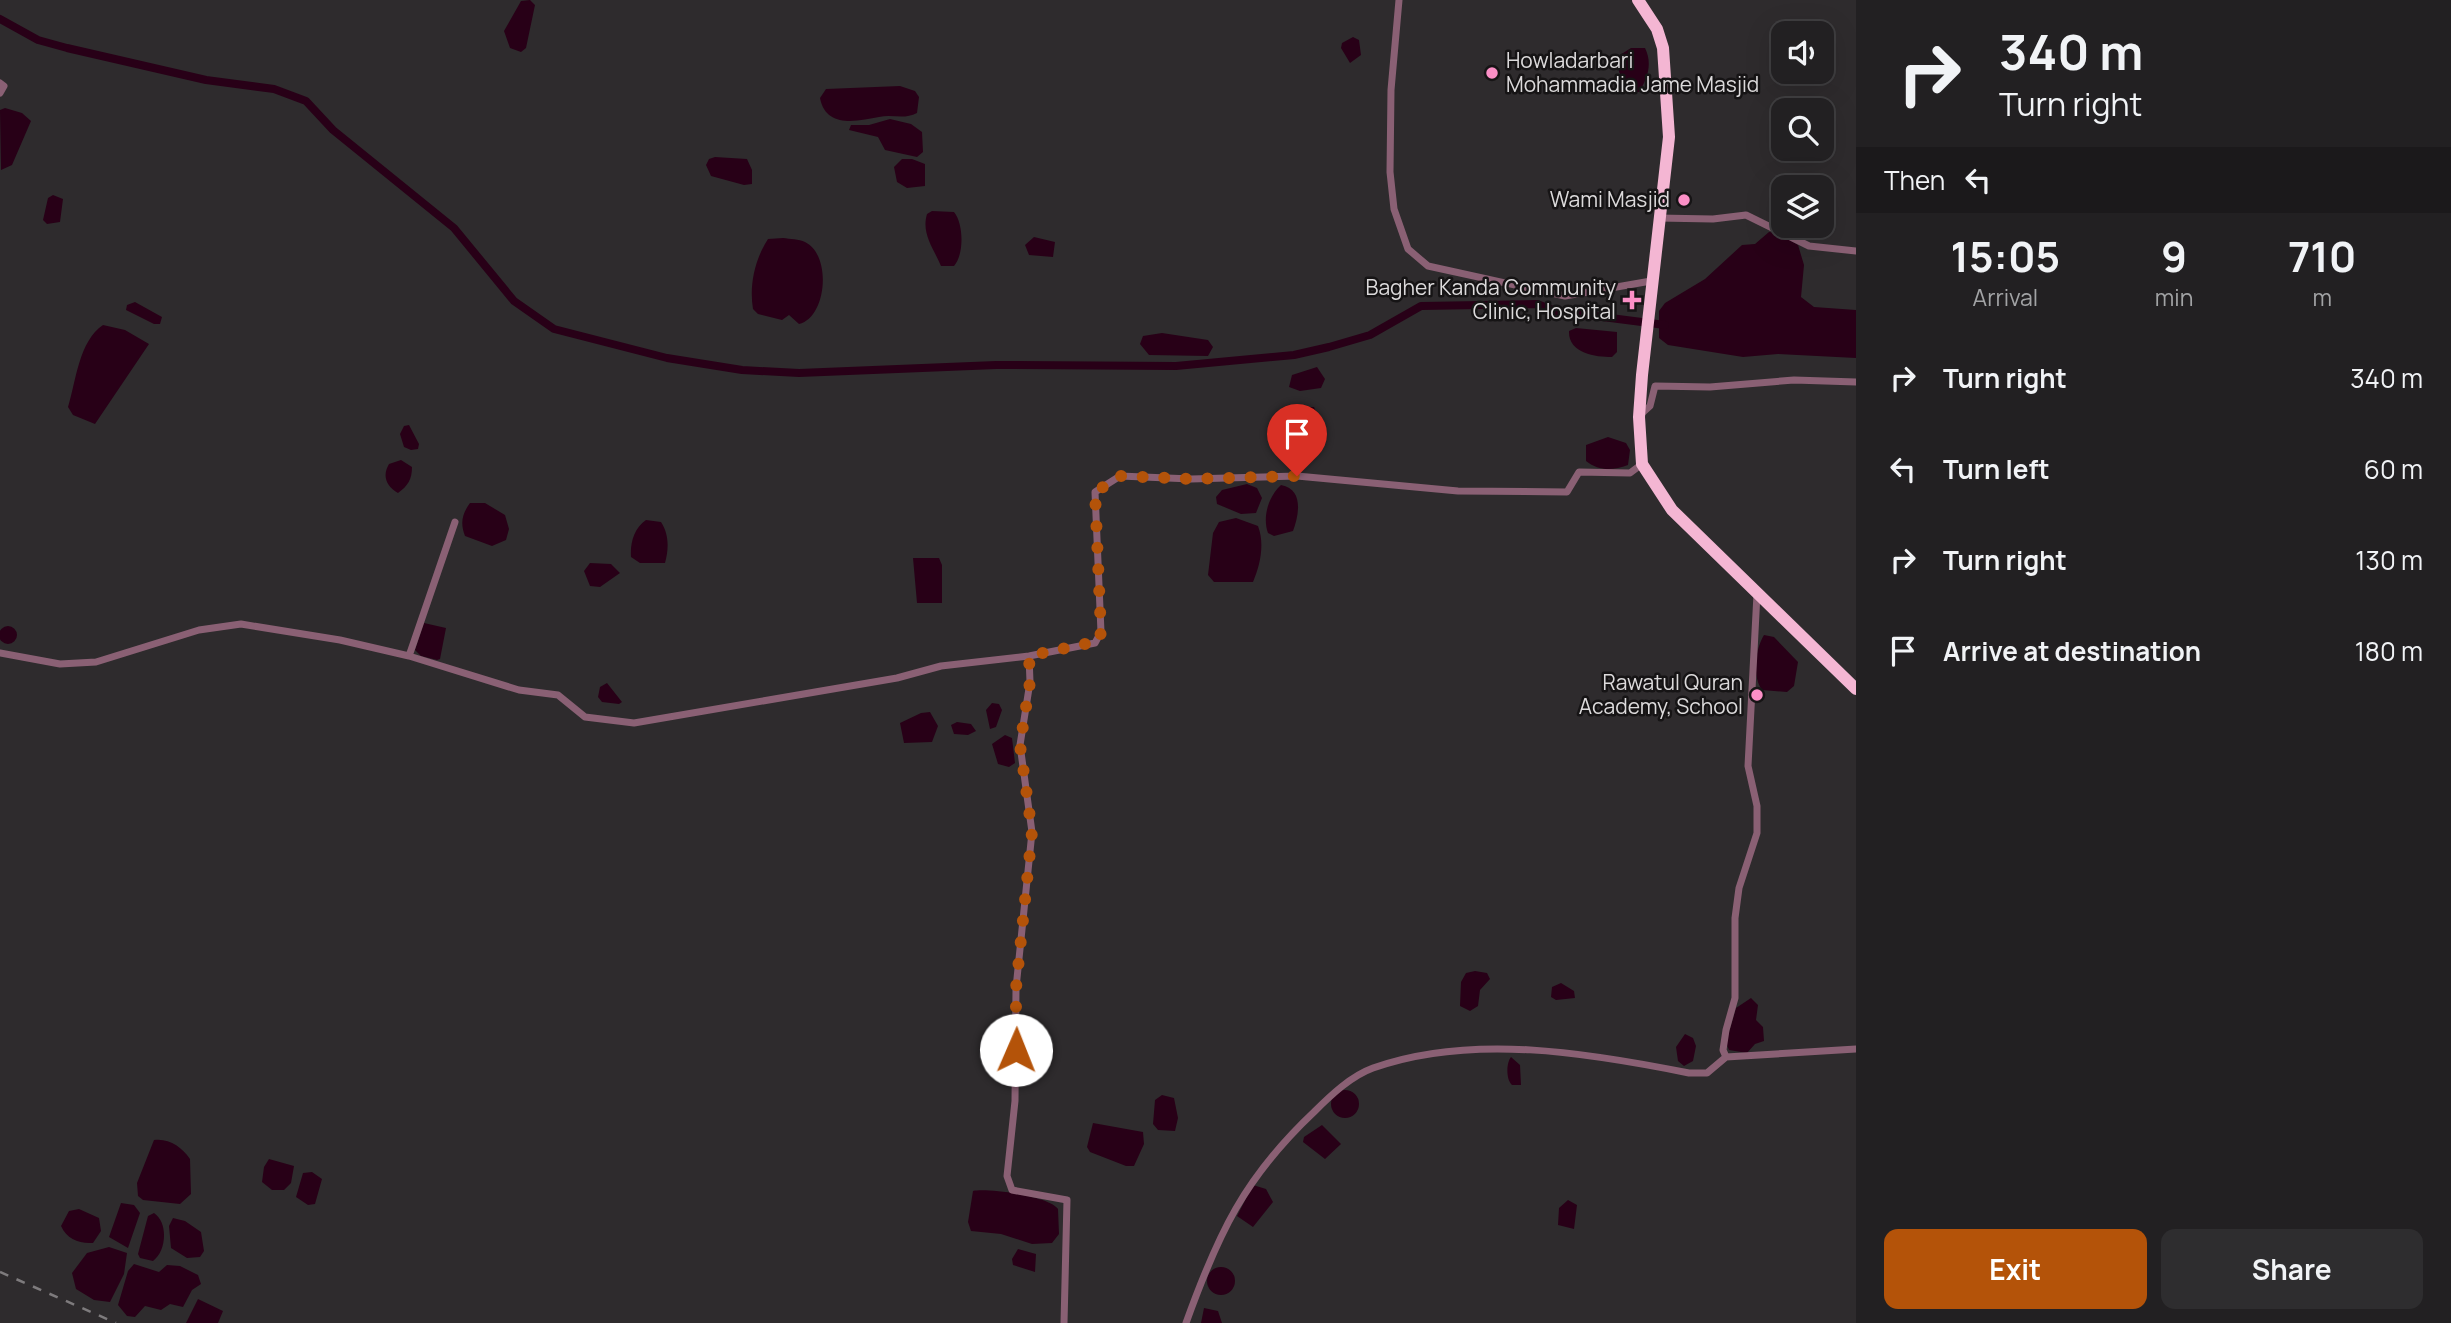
<!DOCTYPE html>
<style>
:root{--surface:#222022;--page:#2e2d2f;--text:#f1f3f6;--muted:#a2a3a5;--line:#3f3e40;--accent:#b45309}
body{margin:0;font-family:Manrope,sans-serif;background:var(--page);color:var(--text);height:100vh;display:flex;flex-direction:column;font-size:26px;white-space:nowrap}
*{box-sizing:border-box;margin:0}
p{font-size:23px;color:var(--muted)}
.icon{flex:none;width:38px;height:38px;fill:none;stroke:currentColor;stroke-width:2;stroke-linecap:round;stroke-linejoin:round}
.map{position:relative;flex:1;overflow:hidden}
.details{display:flex;flex-direction:column;background:var(--surface);width:595px}
.details>*{flex:none}
.banner{background:#222022;color:var(--text);overflow:hidden}
.buttons{position:absolute;left:1771px;top:21px;display:grid;gap:14px}
.buttons a{display:grid;place-items:center;width:63px;height:63px;border-radius:14px;background:var(--surface);box-shadow:0 7px 28px #0002,0 0 0 2px var(--line);font-size:35px}
.pin{position:absolute;display:grid;place-items:center;width:60px;height:60px;color:#fff;margin:-72px -30px;border-radius:50% 50% 50% 0;rotate:-45deg;box-shadow:0 0 7px #0007}
.pin .icon{rotate:45deg}
.me{position:absolute;width:77px;margin:-38px;rotate:1deg;stroke-linejoin:round;filter:drop-shadow(0 0 5px #0008)}
.turn{display:flex;align-items:center;gap:24px;height:147px;padding:0 28px;font-size:32px}
.turn .icon{width:91px;height:91px;stroke-width:2.5}
.turn b{display:block;font-size:49px;line-height:60px}
.then{display:flex;align-items:center;height:66px;padding:0 28px;background:#0003;gap:14px;font-size:26px}
.eta{display:flex;justify-content:space-evenly;align-items:center;height:119px;text-align:center}
.eta b{font-size:42px;font-weight:700;line-height:49px}
.button{display:flex;gap:14px;margin-top:auto;padding:14px 28px}
.button a{flex:1;height:80px;border-radius:14px;background:var(--accent);color:#fff;font-size:28px;font-weight:700;line-height:80px;text-align:center}
.button a+a{background:var(--page);color:var(--text)}
ul{padding:0;list-style:none}
li{display:flex;align-items:center;gap:21px;height:91px;padding:0 28px}
li div{flex:1}
li b{display:block;font-size:26px}
li em{font-style:normal}
main{display:flex;flex:1;min-height:0}
.map>svg:first-child{display:block}
.water{fill:#280017}
.lines{fill:none;stroke-linecap:round;stroke-linejoin:round}
.canal{stroke:#280017;stroke-width:8}
.street{stroke:#8a6074;stroke-width:7}
.highway{stroke:#f4b6d3;stroke-width:12}
.rail{stroke:#7e7b7d;stroke-width:2.5;stroke-dasharray:9 9;stroke-linecap:butt}
.route{stroke:#b45309;stroke-width:12;stroke-dasharray:0 21.6}
.poi-dot{fill:#fb8fc6;stroke:#161415;stroke-width:2.5}
.labels{text-anchor:middle;stroke-width:5;stroke-linejoin:round;paint-order:stroke}
.poi-label{font-size:21px;fill:#dcdadb;stroke:#161415;text-anchor:end}
</style>
<main>
<div class="map">
<svg width="1856" height="1323" viewBox="0 0 1856 1323">
<rect width="100%" height="100%" fill="#2e2b2d"/>
<!-- water -->
<path class="water" d="M530,0L535,5L526,48L521,52L510,48L504,31L521,1Z
M1353,37L1359,40L1361,55L1350,63L1341,48L1342,43Z
M1631,48H1645C1653,64 1647,79 1639,92H1631L1619,72L1620,55Z
M900,86L915,91L919,97L917,113C904,120 893,114 879,117C858,121 826,129 820,98L826,89Z
M5,108L22,113L31,121L12,165L1,170L0,110Z
M890,119L911,124L922,132L923,152L917,157L885,150L878,137L849,130L851,125H869Z
M715,157L747,159L752,170V184L744,185L711,176L706,165L709,159Z
M902,159H912L925,164V186L907,188L897,182L894,167Z
M53,195L63,199L60,222L47,224L43,220L48,198Z
M932,211L954,212C964,224 964,255 954,266H941C934,249 921,234 927,214Z
M1769,232L1778,233L1798,245L1804,265L1801,297L1814,307L1856,310V358L1778,354L1743,357L1668,345L1659,338V311L1665,303L1705,279L1742,245L1755,244Z
M1034,237L1055,242L1053,257L1029,255L1025,245Z
M783,238C790,239 799,239 805,242C832,255 827,317 799,324L789,315L782,320L758,314L753,309C749,285 755,259 768,239Z
M135,302L162,317L160,324H154L126,310L127,305Z
M103,325L125,330L149,344L95,424L73,415L68,407C76,381 79,341 103,325Z
M1576,328L1617,332V352L1612,357C1595,357 1568,353 1569,331Z
M1162,333L1208,340L1213,347L1208,356L1149,355L1140,344L1143,336Z
M1317,367L1325,379L1321,388L1300,391L1289,387L1292,375Z
M1306,407H1314L1319,420L1318,433L1306,439L1299,436L1294,423L1298,412Z
M409,425L419,444L418,449L411,450L404,447L400,434L404,426Z
M1608,437L1626,443L1630,450L1628,465C1612,471 1599,471 1586,461V445Z
M401,460L412,467C412,479 408,486 398,493C386,486 382,476 389,464Z
M1247,484L1257,488L1262,498L1256,513L1241,514L1217,504L1216,497L1222,490Z
M1281,485C1304,489 1299,515 1293,531L1274,536L1268,533C1262,516 1269,496 1281,485Z
M470,503H485L505,515L509,529L506,540L492,546L465,536C460,523 462,514 470,503Z
M1236,518L1258,526C1265,544 1260,566 1253,582H1214L1208,575L1213,533L1219,522Z
M646,520L661,522C669,534 669,549 665,563H640L631,557C630,543 634,528 646,520Z
M913,558H939L942,565V603H917Z
M590,563L611,564L620,573L600,587L590,586L584,571Z
M424,623L446,628L440,659L437,660L421,656L415,650Z
M-1 635a9 9 0 1 1 18 0a9 9 0 1 1-18 0Z
M1764,635L1774,637L1798,662L1794,686L1787,692L1762,690C1752,676 1755,650 1764,635Z
M607,683L622,702L619,704L602,702L598,697L600,687Z
M992,703L999,704L1002,710L996,727L990,729L986,710Z
M930,712L938,726L932,742L904,743L900,723L921,713Z
M957,722L971,724L976,731L968,735L954,734L951,725Z
M1005,735L1012,738L1015,763L1009,767L998,764L992,744Z
M1475,971L1487,973L1490,979L1480,990L1478,1006L1470,1011L1460,1006L1461,982L1466,973Z
M1561,983L1574,991L1575,998L1556,1000L1551,997L1552,987Z
M1751,998L1758,1005L1756,1020L1763,1027L1764,1041L1755,1044L1747,1053L1729,1050L1726,1043L1736,1008Z
M1685,1034L1693,1038L1696,1046L1693,1061L1684,1066L1678,1061L1676,1047Z
M1511,1057L1520,1065L1521,1085H1512C1506,1080 1506,1063 1511,1057Z
M1331 1104a14 14 0 1 1 28 0a14 14 0 1 1-28 0Z
M1162,1095L1174,1098L1178,1118L1175,1131L1158,1130L1153,1124L1155,1100Z
M1093,1123L1143,1132L1144,1144L1134,1166H1126L1090,1152L1087,1147Z
M1322,1125L1341,1144L1325,1159L1303,1142L1304,1137Z
M154,1140C169,1138 182,1147 190,1159L191,1194L180,1204L143,1200L138,1196L137,1183Z
M269,1159L294,1166L291,1183L284,1190H272L262,1182L264,1167Z
M312,1172L322,1179L315,1204L308,1205L296,1197L303,1173Z
M1253,1185L1266,1189L1273,1202L1253,1227L1237,1216Z
M973,1191C988,1188 1050,1196 1058,1209L1059,1234L1052,1243L1032,1244L1001,1234L971,1231L968,1222Z
M1568,1200L1577,1205L1574,1229L1558,1225L1559,1208Z
M121,1203L134,1205L140,1213L128,1248L109,1237Z
M79,1209L99,1218L101,1231L93,1243C79,1244 67,1239 61,1226L69,1211Z
M154,1213C169,1223 166,1252 153,1261L140,1258L138,1254L148,1216Z
M173,1218L185,1221L201,1232L204,1251L200,1257L187,1258L171,1248L169,1226Z
M109,1247L127,1253L124,1274L110,1302L94,1300L76,1289L72,1273L87,1253Z
M1018,1249L1036,1254L1035,1272L1013,1265L1012,1259Z
M134,1264L159,1272L167,1265L180,1266L198,1275L201,1284L192,1290L183,1307L170,1304L161,1310L145,1306L135,1317L127,1316L118,1305L128,1271Z
M1207 1281a14 14 0 1 1 28 0a14 14 0 1 1-28 0Z
M198,1299L223,1311L218,1323H186Z
M1204,1308L1218,1311L1222,1323H1201Z"/>
<g class="lines">
<!-- canal -->
<path class="canal" d="M0,19L38,40L67,48L206,80L274,89L306,101L333,130L454,228L514,301L554,329L667,358L742,370L799,373L996,365L1176,366L1294,355L1329,347L1370,335L1421,306L1537,304L1556,311L1665,325"/>
<!-- street -->
<path class="street" d="M1399,0L1391,90L1390,172L1394,209L1408,249L1428,266L1565,296L1651,281
M0,83L4,86L0,93
M1658,218L1713,219L1746,215L1809,246L1856,251
M1639,416L1650,406L1655,386L1710,387L1794,380L1856,382
M0,653L60,664L96,662L199,630L241,624L340,640L409,656L519,690L558,695L585,717L634,723L897,678L941,666L1029,656L1095,643L1101,632L1095,492L1120,476L1191,479L1297,476L1458,491L1567,492L1579,472L1630,473L1642,464
M409,656L455,522
M1029,656L1030,682L1020,745L1032,832L1016,988L1015,1101L1007,1176L1012,1190L1067,1200L1064,1323
M1726,1057L1723,1050L1726,1030L1735,998V918L1739,888L1757,833V806L1748,766L1757,594
M1186,1323C1218,1234 1244,1178 1314,1112C1331,1095 1351,1076 1373,1068C1471,1033 1589,1053 1689,1073H1707L1726,1057L1856,1049"/>
<!-- highway -->
<path class="highway" d="M1638,0L1657,29L1663,48L1669,137L1642,375L1639,417L1642,464L1672,510L1856,689"/>
<!-- rail -->
<path class="rail" d="M0,1272L116,1323"/>
</g>
<g class="lines">
<!-- route -->
<path class="route" d="M1016,1050V988L1032,832L1020,745L1030,682L1029,656L1099,641L1101,632L1095,492L1121,476L1191,479L1297,476"/>
</g>
<!-- markers -->
<g class="poi-dot">
<circle cx="1492" cy="73" r="7"/>
<circle cx="1684" cy="200" r="7"/>
<path d="M1628.5 289.5h7v7h7v7h-7v7h-7v-7h-7v-7h7z"/>
<circle cx="1757" cy="695" r="7"/>
</g>
<g class="labels">
<!-- poi labels -->
<g class="poi-label">
<text x="1506" y="68" text-anchor="start">Howladarbari<tspan x="1506" dy="24">Mohammadia Jame Masjid</tspan></text>
<text x="1670" y="207">Wami Masjid</text>
<text x="1616" y="295">Bagher Kanda Community<tspan x="1616" dy="24">Clinic, Hospital</tspan></text>
<text x="1743" y="690">Rawatul Quran<tspan x="1743" dy="24">Academy, School</tspan></text>
</g>
</g>
</svg>
<div class="buttons">
<a><svg class="icon" aria-label="sound" viewBox="0 0 24 24"><path d="M4 9h4l5-4v14l-5-4H4zM17 9q2 3 0 6"/></svg></a>
<a><svg class="icon" aria-label="search" viewBox="0 0 24 24"><circle cx="10" cy="10" r="6"/><path d="M15 15l6 6"/></svg></a>
<a><svg class="icon" aria-label="layers" viewBox="0 0 24 24"><path d="M12 4l9 5-9 5-9-5zM3 14l9 5 9-5"/></svg></a>
</div>
<div class="pin" style="left:1297px;top:476px;background:#d93025"><svg class="icon" aria-label="arrive" viewBox="0 0 24 24"><path d="M6 21V4h12l-3 4 3 4H6"/></svg></div>
<svg class="me" style="left:1016px;top:1050px" viewBox="-20 -20 40 40"><circle r="19" fill="#fff"/><path d="M0-13L10 11 0 6-10 11z" fill="#b45309"/></svg>
</div>
<section class="details">
<div class="banner">
<div class="turn"><svg class="icon" aria-label="right" viewBox="0 0 24 24"><path d="M7 20v-9h11M14 6l5 5-5 5"/></svg><div><b>340 m</b>Turn right</div></div>
<div class="then">Then<svg class="icon" aria-label="left" viewBox="0 0 24 24"><path d="M17 20v-9H6M10 6l-5 5 5 5"/></svg></div>
</div>
<div class="eta">
<div><b>15:05</b><p>Arrival</p></div>
<div><b>9</b><p>min</p></div>
<div><b>710</b><p>m</p></div>
</div>
<ul>
<li><svg class="icon" aria-label="right" viewBox="0 0 24 24"><path d="M7 20v-9h11M14 6l5 5-5 5"/></svg><div><b>Turn right</b></div><em>340 m</em></li>
<li><svg class="icon" aria-label="left" viewBox="0 0 24 24"><path d="M17 20v-9H6M10 6l-5 5 5 5"/></svg><div><b>Turn left</b></div><em>60 m</em></li>
<li><svg class="icon" aria-label="right" viewBox="0 0 24 24"><path d="M7 20v-9h11M14 6l5 5-5 5"/></svg><div><b>Turn right</b></div><em>130 m</em></li>
<li><svg class="icon" aria-label="arrive" viewBox="0 0 24 24"><path d="M6 21V4h12l-3 4 3 4H6"/></svg><div><b>Arrive at destination</b></div><em>180 m</em></li>
</ul>
<div class="button"><a>Exit</a><a>Share</a></div>
</section>
</main>
